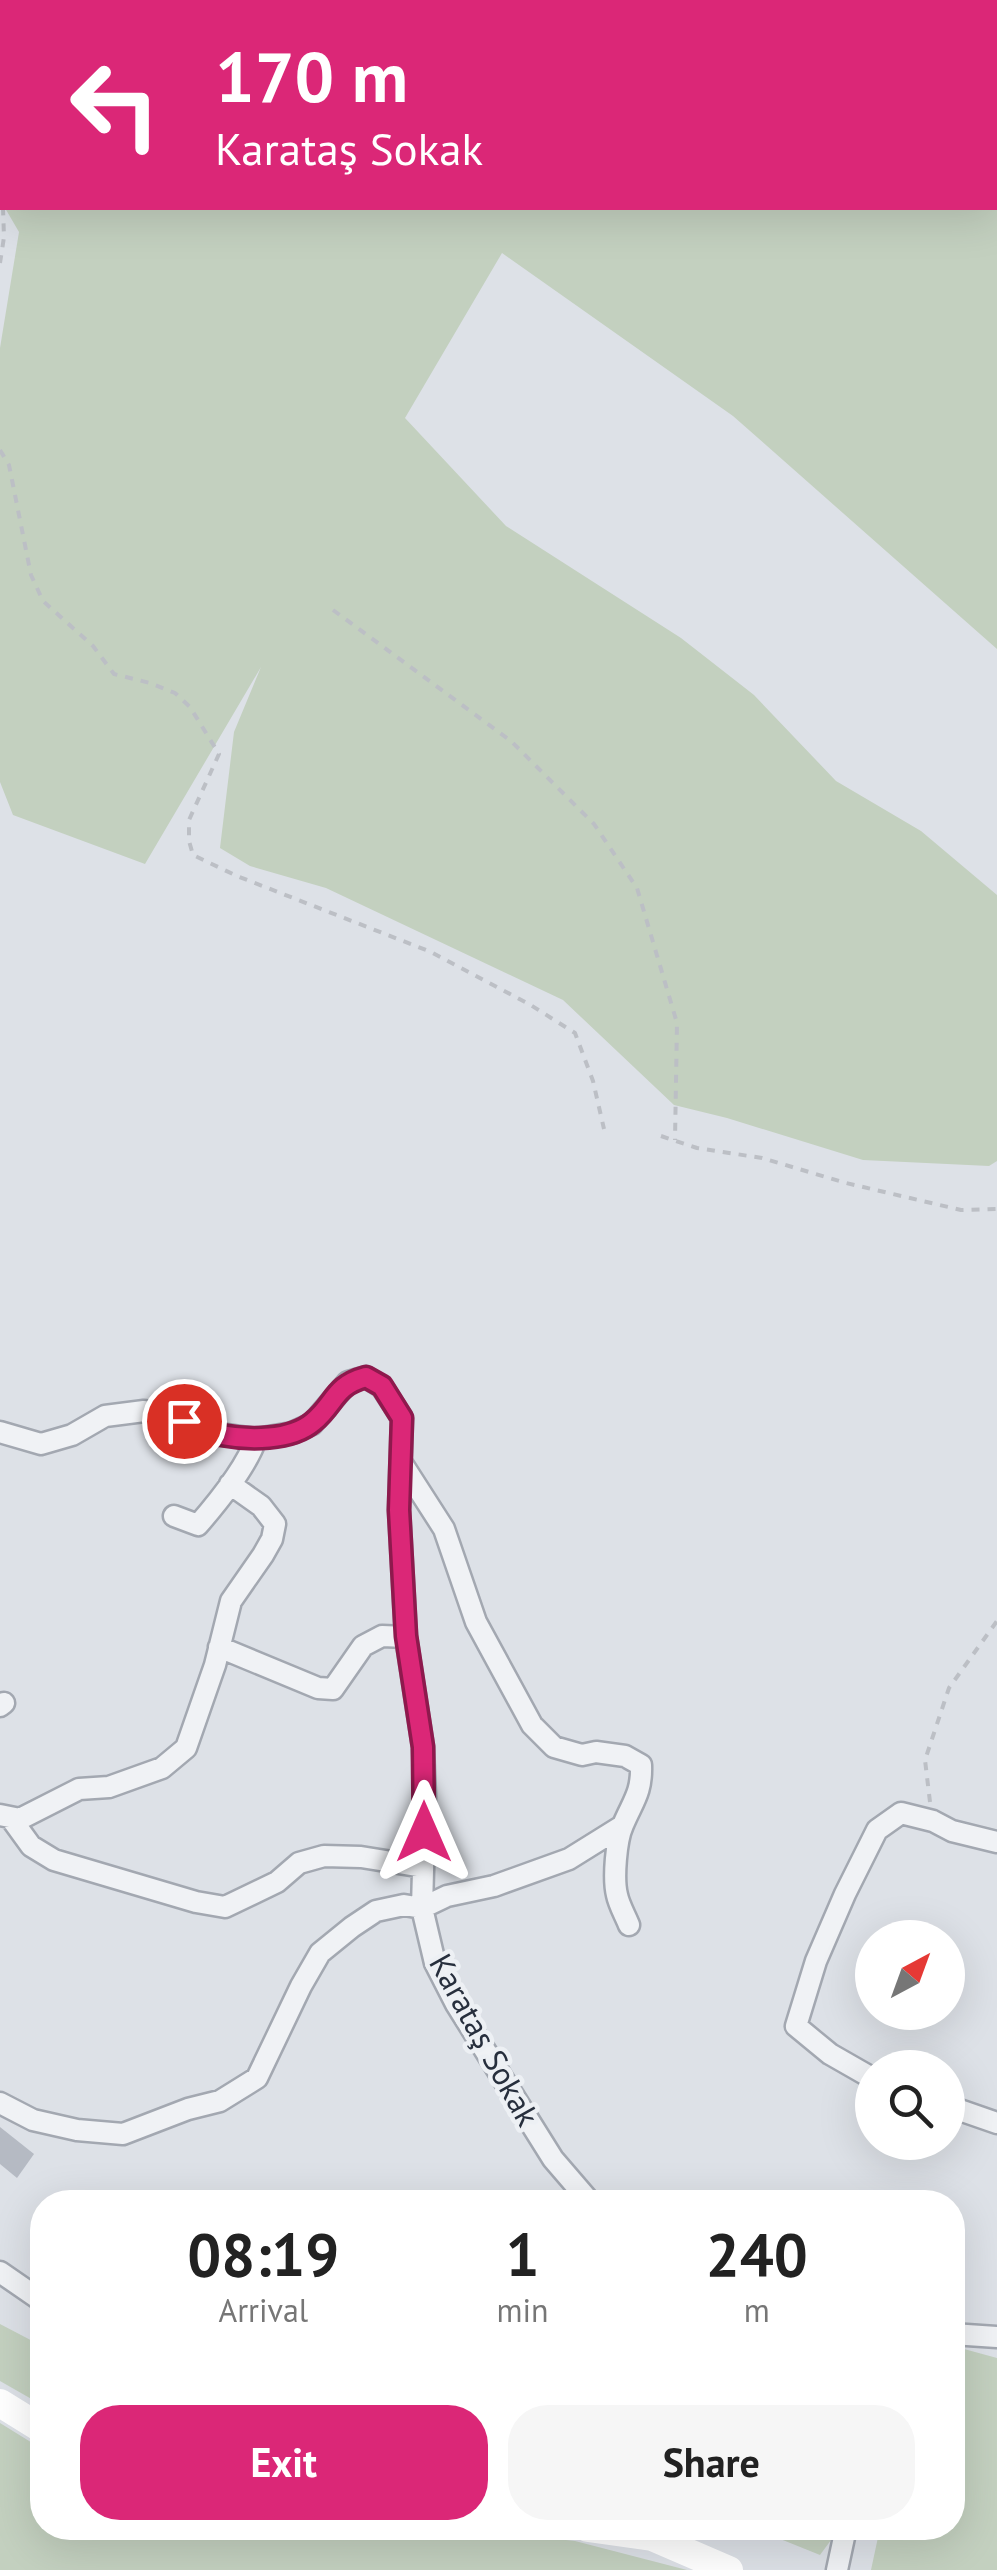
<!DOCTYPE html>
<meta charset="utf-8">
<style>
:root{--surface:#fff;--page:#f6f6f6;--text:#222;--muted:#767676;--accent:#db2777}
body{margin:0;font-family:"PT Sans",sans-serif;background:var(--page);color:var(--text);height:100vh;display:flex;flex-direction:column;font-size:38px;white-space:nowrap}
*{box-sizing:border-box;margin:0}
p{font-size:32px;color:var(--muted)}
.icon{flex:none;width:55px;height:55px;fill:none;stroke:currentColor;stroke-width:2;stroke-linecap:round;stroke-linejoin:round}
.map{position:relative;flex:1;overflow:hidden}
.details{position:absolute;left:30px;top:2190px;width:935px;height:350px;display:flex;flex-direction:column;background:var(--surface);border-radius:40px;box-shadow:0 10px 40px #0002}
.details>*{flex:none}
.guide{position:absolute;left:0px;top:0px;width:998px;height:210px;box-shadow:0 10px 40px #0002;background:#db2777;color:#fff;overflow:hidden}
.needle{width:65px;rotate:41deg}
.tools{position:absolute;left:855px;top:1920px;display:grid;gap:20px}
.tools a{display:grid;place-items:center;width:110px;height:110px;border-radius:50%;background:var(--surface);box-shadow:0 10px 40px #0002;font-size:50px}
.pin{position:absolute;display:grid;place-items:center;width:85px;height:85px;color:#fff;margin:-42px;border:5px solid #fff;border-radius:50%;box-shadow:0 2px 10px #0007}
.me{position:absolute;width:110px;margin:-55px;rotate:0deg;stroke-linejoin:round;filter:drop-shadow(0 0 8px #0008)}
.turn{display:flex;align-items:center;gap:35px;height:210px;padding:0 50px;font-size:45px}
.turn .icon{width:130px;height:130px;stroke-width:2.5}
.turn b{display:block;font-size:70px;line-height:85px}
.eta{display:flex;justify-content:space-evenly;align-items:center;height:170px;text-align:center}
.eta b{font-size:60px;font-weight:800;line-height:70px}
.cta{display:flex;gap:20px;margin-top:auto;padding:20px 50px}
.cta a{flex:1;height:115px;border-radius:40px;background:var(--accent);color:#fff;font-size:40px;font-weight:800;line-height:115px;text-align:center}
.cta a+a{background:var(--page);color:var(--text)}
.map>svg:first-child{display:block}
.green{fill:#c3d0bf}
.building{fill:#b5bac3}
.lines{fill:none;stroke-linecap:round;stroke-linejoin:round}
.street-casing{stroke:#a3a8b1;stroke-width:25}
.path{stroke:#bcbfc5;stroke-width:4;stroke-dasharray:8 8;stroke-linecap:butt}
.street{stroke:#f0f2f5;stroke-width:20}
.secondary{stroke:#fff;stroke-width:28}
.route-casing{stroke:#8e194d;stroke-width:25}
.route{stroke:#db2777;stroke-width:18}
.labels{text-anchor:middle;stroke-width:9;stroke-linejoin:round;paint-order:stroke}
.street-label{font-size:32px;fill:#272f3d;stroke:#edf0f4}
</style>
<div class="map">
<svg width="997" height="2570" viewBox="0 0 997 2570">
<rect width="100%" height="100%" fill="#dde1e7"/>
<!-- green -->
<path class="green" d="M0,0H997V649L733,416L502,253L405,418L506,526L681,638L754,695L836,781L921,831L997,895V1161L989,1166L863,1160L727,1118L674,1105L563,1000L326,888L250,866L220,848L234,732L261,667L145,864L13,815L0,782V348L19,232L5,208H995V2H2V204L0,200Z
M0,2324L42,2346V2405L0,2381Z
M953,2346L997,2358V2570H871L880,2528H952Z
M0,2423L42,2449V2528H201L274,2540L288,2528H457L575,2541L687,2570H0Z
M753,2528H833L834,2536L820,2555Z"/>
<!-- building -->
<path class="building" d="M0,2127L34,2154L17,2178L0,2164Z"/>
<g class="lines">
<!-- street casing -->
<g class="street-casing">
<path id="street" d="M0,1432L41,1444L72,1435L105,1416L144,1411L184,1421L219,1434L256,1439L292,1433L312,1424L348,1382L366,1377L382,1387L402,1418L399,1510L406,1637L423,1747L425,1797L422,1908L435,1963L456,2004L553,2159L590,2202
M401,1462L444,1529L476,1622L532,1725L554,1747L582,1755L596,1752L625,1756L641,1765C642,1793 633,1801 623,1825C616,1840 613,1879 617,1895C619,1905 625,1915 629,1925
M174,1516L198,1525C218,1502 246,1468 256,1439
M219,1647L318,1688L333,1689L363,1646L382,1636L406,1637
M0,1706L4,1703
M0,1815L20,1819L79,1789L109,1787L162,1768L186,1748L215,1665L231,1601L263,1555L272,1539L275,1524L261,1506L230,1484
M10,1817L31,1846L54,1860L196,1902L225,1907L277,1882L299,1863L324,1856L361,1857L423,1867
M872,2078L830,2054L796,2026L816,1961L845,1894L877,1830L901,1813L933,1821L952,1831L997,1842
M0,2103L33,2120L77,2130L123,2134L188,2109L220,2101L257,2078L301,1986L320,1953L352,1927L376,1911L404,1905L422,1908L447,1896L494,1886L569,1859L622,1826
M948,2106L997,2123
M0,2272L42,2301
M952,2334L997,2337
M837,2570L846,2528"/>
</g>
<!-- path -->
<path class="path" d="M946,0L949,2
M136,2V0
M163,2L166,0
M995,116L997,118
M0,163L2,162
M2,174V204
M0,263L4,237L3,208
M0,450L9,465L31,575L43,601L93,646L114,674L150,683L175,693L190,707L219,754L189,820V841L193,855L237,876L431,952L529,1004L575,1033L593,1081L604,1129
M333,610L511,741L594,824L637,888L677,1023L675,1140
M661,1136L697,1148L762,1158L846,1183L961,1210L997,1209
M930,1802L925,1760L949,1688L997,1621"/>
<!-- street -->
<use href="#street" class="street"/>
<!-- secondary -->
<path class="secondary" d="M0,2403L42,2429
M588,2528L652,2537L729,2570"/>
</g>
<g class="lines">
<!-- route casing -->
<g class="route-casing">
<path id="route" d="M184,1421C196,1425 209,1432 221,1435C248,1440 291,1441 313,1422C336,1403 333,1386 366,1377L382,1386L402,1418L399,1510L406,1636L423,1747L424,1832"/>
</g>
<!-- route -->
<use href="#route" class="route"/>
</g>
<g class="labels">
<!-- street labels -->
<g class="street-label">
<text transform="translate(484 2040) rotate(61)" y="11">Karataş Sokak</text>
</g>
</g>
</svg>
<div class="tools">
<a><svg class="needle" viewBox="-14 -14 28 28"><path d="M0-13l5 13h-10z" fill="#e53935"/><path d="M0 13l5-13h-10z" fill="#767676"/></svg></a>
<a><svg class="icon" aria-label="search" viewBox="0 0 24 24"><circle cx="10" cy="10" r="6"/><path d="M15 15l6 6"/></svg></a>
</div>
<div class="pin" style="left:184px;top:1421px;background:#d93025"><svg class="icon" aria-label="arrive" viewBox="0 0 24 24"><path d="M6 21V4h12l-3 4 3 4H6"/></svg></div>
<svg class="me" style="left:424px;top:1832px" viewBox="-20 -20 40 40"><path d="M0-17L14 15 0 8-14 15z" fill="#db2777" stroke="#fff" stroke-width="4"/></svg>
<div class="guide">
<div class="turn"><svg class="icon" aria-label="left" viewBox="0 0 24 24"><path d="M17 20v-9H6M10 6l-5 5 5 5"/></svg><div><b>170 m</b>Karataş Sokak</div></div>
</div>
<section class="details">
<div class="eta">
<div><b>08:19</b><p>Arrival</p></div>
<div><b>1</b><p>min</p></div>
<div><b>240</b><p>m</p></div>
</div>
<div class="cta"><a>Exit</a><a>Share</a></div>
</section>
</div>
